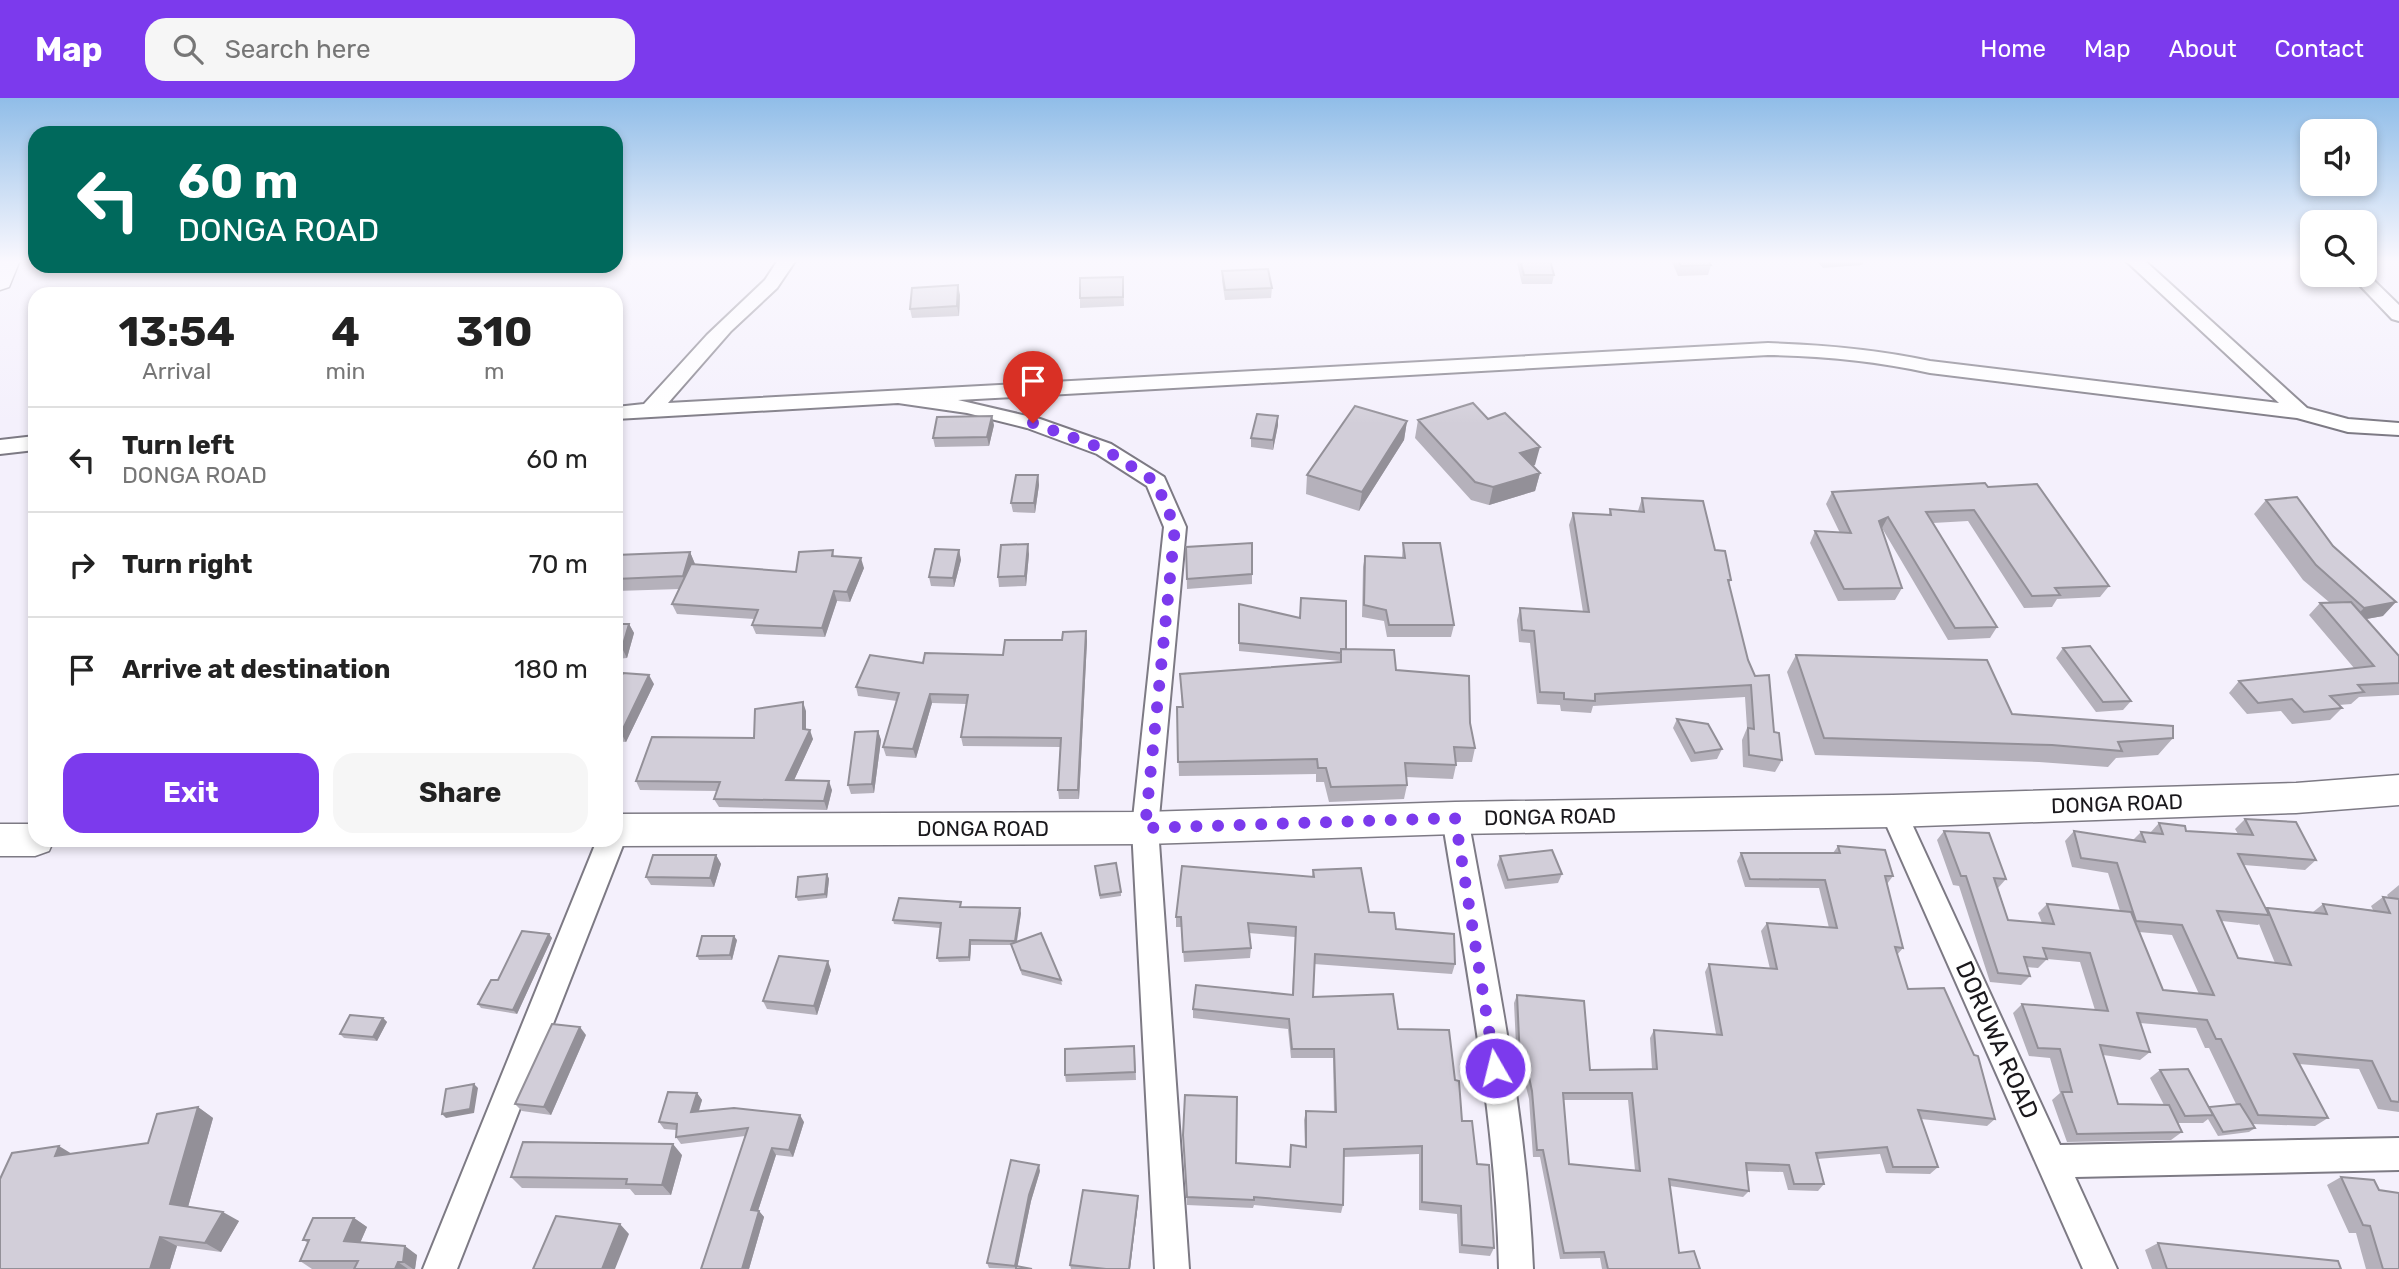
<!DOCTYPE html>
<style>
:root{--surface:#fff;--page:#f6f6f6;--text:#222;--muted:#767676;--line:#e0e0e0;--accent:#7c3aed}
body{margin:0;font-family:Rubik,sans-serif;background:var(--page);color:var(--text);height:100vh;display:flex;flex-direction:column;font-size:26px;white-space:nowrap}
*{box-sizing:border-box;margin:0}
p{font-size:23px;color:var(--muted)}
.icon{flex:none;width:38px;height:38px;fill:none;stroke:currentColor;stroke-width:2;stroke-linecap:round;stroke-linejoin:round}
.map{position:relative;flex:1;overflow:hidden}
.panel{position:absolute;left:28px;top:189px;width:595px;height:560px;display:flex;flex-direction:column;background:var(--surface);border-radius:21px;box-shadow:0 4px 10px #0003}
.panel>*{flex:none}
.banner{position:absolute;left:28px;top:28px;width:595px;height:147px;border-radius:21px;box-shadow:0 4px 10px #0003;background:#00695c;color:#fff;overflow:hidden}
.buttons{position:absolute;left:2300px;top:21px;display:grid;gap:14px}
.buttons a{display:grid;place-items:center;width:77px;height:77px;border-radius:14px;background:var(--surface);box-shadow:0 4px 10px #0003;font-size:35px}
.pin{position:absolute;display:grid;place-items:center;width:60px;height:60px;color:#fff;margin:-72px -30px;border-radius:50% 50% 50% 0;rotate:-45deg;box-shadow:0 0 7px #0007}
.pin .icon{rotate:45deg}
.me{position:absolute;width:77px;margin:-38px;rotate:352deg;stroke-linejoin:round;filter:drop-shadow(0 0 5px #0008)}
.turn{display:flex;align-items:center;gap:24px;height:147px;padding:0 35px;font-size:32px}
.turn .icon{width:91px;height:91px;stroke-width:2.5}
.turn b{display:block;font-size:49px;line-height:60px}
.eta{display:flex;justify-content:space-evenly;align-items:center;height:119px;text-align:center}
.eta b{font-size:42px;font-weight:700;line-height:49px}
.button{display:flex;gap:14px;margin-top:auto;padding:14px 35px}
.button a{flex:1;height:80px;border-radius:21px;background:var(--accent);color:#fff;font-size:28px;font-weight:700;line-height:80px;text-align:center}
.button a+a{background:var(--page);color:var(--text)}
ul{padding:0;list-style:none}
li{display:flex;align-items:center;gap:21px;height:105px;padding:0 35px;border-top:2px solid var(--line)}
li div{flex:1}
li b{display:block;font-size:26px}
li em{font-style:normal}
header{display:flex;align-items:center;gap:42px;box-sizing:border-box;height:98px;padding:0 35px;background:var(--accent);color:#fff}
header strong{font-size:33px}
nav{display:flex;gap:38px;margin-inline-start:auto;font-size:24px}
.search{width:490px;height:63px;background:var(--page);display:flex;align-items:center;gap:18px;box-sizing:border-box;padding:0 24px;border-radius:21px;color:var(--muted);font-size:26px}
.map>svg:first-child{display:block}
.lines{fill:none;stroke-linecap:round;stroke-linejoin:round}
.street-casing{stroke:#7d7a84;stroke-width:4}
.secondary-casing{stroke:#7d7a84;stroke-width:3}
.street{fill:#fff;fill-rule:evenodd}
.secondary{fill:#fff;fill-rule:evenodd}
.wall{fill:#b5b1bb;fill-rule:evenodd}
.shaded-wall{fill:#939098}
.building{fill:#d2ced9;stroke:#939098;stroke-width:2;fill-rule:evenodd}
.route{stroke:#7c3aed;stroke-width:12;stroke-dasharray:0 21.6}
.labels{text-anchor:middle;stroke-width:6;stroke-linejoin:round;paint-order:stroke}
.street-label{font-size:21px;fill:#1a181c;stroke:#fff}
.near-street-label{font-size:24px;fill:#1a181c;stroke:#fff}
</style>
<header>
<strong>Map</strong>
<div class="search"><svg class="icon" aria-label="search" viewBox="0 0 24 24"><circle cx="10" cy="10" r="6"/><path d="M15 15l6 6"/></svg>Search here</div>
<nav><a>Home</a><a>Map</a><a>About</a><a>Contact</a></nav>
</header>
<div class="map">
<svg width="2399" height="1171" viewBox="0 0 2399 1171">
<rect width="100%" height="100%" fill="#f4f0fc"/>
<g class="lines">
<!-- street casing -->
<g class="street-casing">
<path id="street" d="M778,162H796L777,190L731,233L668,305L1768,245C1824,247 1876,251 1930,263L2279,305L2125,162H2144L2307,310L2348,321L2399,325V337L2348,334L2297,320L1930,275C1876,263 1824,258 1768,257L958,302L1040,321L1111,346L1164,379L1186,429L1158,730L1189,1171H1155L1132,730L1164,429L1147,388L1097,356L1027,330L967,315L898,305L616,321V309L644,306L707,237L765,182Z
M2364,173L2399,207V223L2392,221L2350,177H2364Z
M35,338V352L0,356V342Z
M1893,702L1902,705L1906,713L2060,1047L2399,1040V1072L2075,1079L2117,1171H2083L1880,713L1884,705Z
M1455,709L1464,712L1468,720C1495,869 1527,1020 1533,1171H1499C1496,1020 1466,869 1442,720L1446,712Z
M616,732L621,734L625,742L457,1171H423L597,742H616Z"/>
</g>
<!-- secondary casing -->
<g class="secondary-casing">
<path id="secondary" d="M0,162H20L9,189L0,192Z
M2399,677V707L2296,715L1893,729L1455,736L1145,746L616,748L602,742H616V716L1145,714L1455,704L1893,697L2296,685Z
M0,726H35V742H54L49,753L35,758H0Z"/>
</g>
<!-- street -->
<use href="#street" class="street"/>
<!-- secondary -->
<use href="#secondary" class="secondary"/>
</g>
<!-- wall -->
<path class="wall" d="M1517,162H1550L1554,177L1552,186H1522L1517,165Z
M1671,162H1708L1711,167L1708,177L1678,178Z
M1816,162H1864L1862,167L1823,170Z
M1222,173L1272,190L1271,200L1225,202L1222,183Z
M1123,179L1124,208L1080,210V200Z
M960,197L959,218L912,220L910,211Z
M1418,322L1535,367L1533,368L1540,375L1535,393L1489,407L1471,402L1415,340Z
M1407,323L1404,342L1359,413L1306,396L1307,377Z
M994,327L989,348L935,349L933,340Z
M1278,327L1273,352L1251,349V340Z
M1038,377L1039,387L1035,415L1013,414L1011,405Z
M1988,389L2109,488L2100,499L2057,501L2052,509L2024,510L1968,423L1933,425L1997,529L1990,540L1948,542L1882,430L1881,431L1902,490L1895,502L1838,503L1810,445L1815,433L1840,435L1826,406L1832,394Z
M1642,400L1715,452L1731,482L1729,485L1748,562L1774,634L1782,662L1775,674L1743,669L1742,642L1747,630L1745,599L1593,608L1591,615L1561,613L1560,607L1537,606L1530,545L1519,544L1517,522L1520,510L1583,514L1569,427L1573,415L1609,416L1610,411L1638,413Z
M2266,402L2383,518L2366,521L2399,558V597L2359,599L2351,606L2339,607L2342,610L2330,622L2292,626L2281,613L2247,616L2229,595L2239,583L2354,570L2309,517L2320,505L2329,504L2303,482L2254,416Z
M1403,445L1454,527L1451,539H1387L1384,523L1362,519L1363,469L1365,458L1402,460Z
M1186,449L1252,476V486L1187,491Z
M833,452L834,458L864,470L850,504L837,503L825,539L756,536L752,527L754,521L677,516L672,506L680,491L616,493V457L690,454L695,466L796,474Z
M959,452L961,462L954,489L931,488L929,479Z
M1029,456L1026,488L999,489L998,479Z
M1239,506L1396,572L1470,625L1475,650L1472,664H1456V667L1453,681L1406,679L1407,687L1404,701L1329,704L1324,684H1316V676L1179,678L1177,609H1182L1180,576L1340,564V563L1239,553Z
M616,526H629L634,535L627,560L616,561Z
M1086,533L1087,543L1079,701H1059L1058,692L1060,649L963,648L961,639L966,606L932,605L916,660L886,658L883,649L897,603L858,598L856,589L923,565L1003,557L1062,542Z
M2063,550L2131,603L2123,612L2096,614L2056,560Z
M1796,557L2012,616L2173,640L2158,657L2116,660L2108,669L2039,664L1815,657L1787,574Z
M654,586L626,644L616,643V589Z
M806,613V632L813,641L794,682L832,692L827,712L719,709L714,701L717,693L640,692L636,683L754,640Z
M1677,621L1722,651L1717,661L1691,664L1673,630Z
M878,633L881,642L874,695L851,696L848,687Z
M2245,721L2316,762L2305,772L2244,767L2266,811L2267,810L2313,814L2323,806L2373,812L2371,808L2383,799L2389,800L2387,797L2399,787V1014L2378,1011L2359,971L2299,966L2328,1020L2315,1028L2252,1026L2255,1030L2249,1034L2218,1038L2208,1021L2203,1025H2178L2182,1034L2171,1042L2067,1044L2052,1002L2060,995L2050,960L2029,958L2013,915L2022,906L2095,912L2080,864L2047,861L2038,870L2027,869L2030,878L2021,887L1990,884L1959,788L1953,787L1937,742L1944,733L2006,781L1998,790L2008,822L2042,825L2038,815L2047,806L2120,813L2108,775L2072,769L2065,743L2074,733L2133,742L2141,734L2150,735L2159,725L2186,733L2238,736L2235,731ZM2222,823L2258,827L2259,826L2275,865L2238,860ZM2139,834L2172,837L2199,896L2163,892ZM2140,925L2196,930L2205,950H2209L2236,1006L2209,1009L2160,972L2150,980L2164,1007L2118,1006L2103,957L2140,962L2150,954Z
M1838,748L1893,778L1887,786L1903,850L1897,857L1908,891L1995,1021L1987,1028L1921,1021L1938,1069L1930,1076L1886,1075L1880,1056L1817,1061L1824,1086L1818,1093L1788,1092L1783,1074L1746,1073L1749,1093L1743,1099L1670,1088L1679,1155L1700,1171H1602L1600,1160L1560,1161L1540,1059H1533L1529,1001L1521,969L1517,968L1514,905L1517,897L1590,972L1652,971L1650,940L1654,932L1716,936L1705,874L1709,866L1770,871L1761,833L1767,825L1829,830L1819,790L1745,789L1737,763L1741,755H1833ZM1563,1002H1628L1635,1072L1569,1066Z
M716,757L721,766L714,789L651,787L646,779Z
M1500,758L1562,776L1558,785L1505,791L1497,767Z
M1095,768L1121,794V798L1100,801Z
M1313,772L1369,814L1455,866L1452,876L1314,866L1313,899L1398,931L1455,982L1462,1023L1477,1066L1494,1150L1490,1158L1459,1155L1457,1116L1419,1112V1056L1344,1059L1343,1107L1341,1115L1254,1107L1253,1110L1187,1107L1183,1037L1236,1065L1290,1069L1291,1047L1305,1049L1304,1022L1306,1013L1334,1014L1333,960H1291L1288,931L1193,920V911L1292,897L1295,839L1249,835L1251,850L1250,860L1184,864L1181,829H1176V819L1312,778Z
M827,776L829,781L827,800L798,803L796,799Z
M962,809L1021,815L1017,844L1061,882L1062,887L1022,877L1011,847H971L970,863L939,864L937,860L940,830L894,826L893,822Z
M549,836L552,840L517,916L481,910L478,906L498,882Z
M737,842L732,862H699L697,858Z
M831,872L817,917L767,911L763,903Z
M383,920L387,924L377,943L344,940L340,936Z
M586,937L551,1017L522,1013L515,1006Z
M1135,956L1136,982L1066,984L1065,977Z
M697,995L702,1002L699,1013L804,1024L793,1059L776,1057L758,1113H759L764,1119L749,1171H701L745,1038L681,1046L676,1039V1032L664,1031L659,1024Z
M198,1009L213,1020L188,1109L239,1123L221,1154L177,1148L170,1171L72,1056L148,1045Z
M682,1057L671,1097H635L630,1091L522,1090L511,1079Z
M1040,1073L1031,1103L1017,1169L1032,1171L989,1170L987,1165Z
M2341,1079L2379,1092L2399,1171H2366L2356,1135H2349L2327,1087Z
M1138,1098V1105L1130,1171H1071L1070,1167Z
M354,1120L367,1129L360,1145L417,1157L415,1171H312L300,1163L308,1145L303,1142Z
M2158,1145L2341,1171H2152L2145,1152Z"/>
<!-- shaded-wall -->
<path class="shaded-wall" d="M958,187L960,197L959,218L957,208Z
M992,318L994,327L989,348L987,339Z
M1278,318V327L1273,352V342Z
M1407,323L1404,342L1359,413L1362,394Z
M1540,349L1535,367L1516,373L1520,355Z
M1540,375L1535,393L1489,407L1493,389Z
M1038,377L1039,387L1035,415L1034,405Z
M1888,419L1882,430L1873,434L1879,423Z
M1028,446L1029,456L1026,488L1025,478Z
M959,452L961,462L954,489L953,480Z
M690,454L695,466L688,490L683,478Z
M861,460L864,470L850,504L847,494Z
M834,493L837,503L825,539L822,530Z
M2396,504L2383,518L2350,524L2364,510Z
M629,526L634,535L627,560L622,550Z
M1086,533L1087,543L1079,701L1078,692Z
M649,577L654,586L626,644L621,635Z
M930,596L932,605L916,660L913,651Z
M803,604L806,613V639L810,632L813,641L790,691L786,682L803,631Z
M878,633L881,642L874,695L872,686Z
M829,683L832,692L827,712L824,703Z
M716,757L721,766L714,789L710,780Z
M827,776L829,781L827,800L825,796Z
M1020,810L1021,815L1016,847L1015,843Z
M549,836L552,840L517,916L513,912Z
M734,838L737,842L732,862L730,857Z
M970,842L971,847L970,863L969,859Z
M828,863L831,872L817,917L814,908Z
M383,920L387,924L377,943L373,939Z
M580,929L586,937L551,1017L544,1009Z
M474,986L478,990L474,1015L446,1020L442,1016Z
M697,995L702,1002L696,1021L691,1014Z
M198,1009L213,1020L186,1116L170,1106Z
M800,1017L804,1024L793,1059L789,1052Z
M673,1046L682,1057L671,1097L662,1087Z
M59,1048L77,1059L55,1058Z
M772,1050L776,1057L756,1119L751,1112Z
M1039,1067L1040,1073L1031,1103L1017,1171H1015V1168L1029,1097Z
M1138,1098V1105L1130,1171H1129Z
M759,1113L764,1119L749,1171H742Z
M223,1114L239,1123L221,1154L205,1145Z
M354,1120L367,1129L357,1152L344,1143Z
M620,1126L629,1136L615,1171H602Z
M160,1139L177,1148L170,1171H150Z
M405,1148L417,1157L415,1171H413L403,1164Z
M398,1164L408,1171H395Z"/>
<!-- building -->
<path class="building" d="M1520,162H1550L1554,177H1524Z
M1678,162H1708L1711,167L1681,168Z
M1268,171L1272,190L1225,192L1222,173Z
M1123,179V199L1080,200V180Z
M958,187L957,208L910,211L912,190Z
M1473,305L1488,321L1505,315L1540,349L1520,355L1540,375L1493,389L1475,384L1418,322Z
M1355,308L1407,323L1362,394L1307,377Z
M1257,316L1278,318L1273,342L1251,340Z
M992,318L987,339L933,340L937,319Z
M1016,377H1038L1034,405H1011Z
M1985,385L1988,389L2037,386L2109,488L2055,490L2060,497L2032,498L1974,412L1926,414L1997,529L1955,530L1888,419L1879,423L1902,490L1844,491L1815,433L1851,435L1832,394Z
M2297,399L2333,448L2396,504L2364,510L2316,467L2266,402Z
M1642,400L1703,403L1715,452L1725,453L1731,482H1728L1748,562L1755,578L1769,577L1774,634L1779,635L1782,662L1749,657L1748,630L1754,631L1751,587L1595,596V603L1564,601V595L1540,594L1534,533L1522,532L1520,510L1589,514L1573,415L1611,417L1610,411L1644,414Z
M1252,445V476L1187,481L1186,449Z
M1403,445H1440L1454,527H1389L1386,512L1364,507L1365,458L1405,460Z
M1028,446L1025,478L998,479L1001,447Z
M935,451L959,452L953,480L929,479Z
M833,452L832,458L861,460L847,494L834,493L822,530L752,527L758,512L672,506L691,466L796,474L799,454Z
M690,454L683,478L616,481V457Z
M1301,500L1346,503V551H1341V555L1239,545V506L1300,520Z
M2351,504L2399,558V585L2358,587L2364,594L2330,598L2342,610L2304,614L2292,601L2258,605L2239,583L2374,568L2320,505Z
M616,526H629L622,550L616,551Z
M1086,533L1078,692H1058L1061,640L961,639L968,597L930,596L913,651L883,649L899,595L856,589L870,557L923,565L925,555L1003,557L1005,542H1062L1063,534Z
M2090,548L2131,603L2103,604L2063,550Z
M1341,551L1394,552L1396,572L1469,578L1470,625L1475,650L1454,649L1456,667L1405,665L1407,687L1331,689L1326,670H1318L1317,661L1178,664L1177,609H1183L1180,576L1341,564Z
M1796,557L1987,562L2012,616L2173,628V640L2118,644L2122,653L2052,647L1824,640Z
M623,575L649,577L621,635L616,634V589Z
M803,604V631L810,632L786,682L829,683L824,703L714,701L720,684L636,683L652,639L754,640L755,611Z
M1677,621L1708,626L1722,651L1695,655Z
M878,633L872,686L848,687L855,634Z
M2245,721L2296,724L2316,762L2238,756L2269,817L2217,813L2238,860L2291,867L2267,810L2327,816L2323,806L2390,815L2383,799L2399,801V1004L2391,1003L2372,963L2294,956L2328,1020L2258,1017L2221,941H2216L2207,922L2137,915L2150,954L2100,947L2118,1006L2169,1007L2182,1034L2077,1036L2062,994H2072L2060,951L2038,950L2022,906L2108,913L2090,855L2043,850L2047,861L2024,859L2030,878L1998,875L1966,778H1961L1944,733L1989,735L2006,781L1994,780L2008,822L2054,826L2047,806L2131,814L2163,892L2214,897L2182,827L2136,823L2117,765L2081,760L2074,733L2145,744L2141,734L2163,736L2159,725L2185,728L2186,733L2253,737Z
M1838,748L1885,752L1893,778H1885L1903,850L1895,849L1908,891L1944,890L1974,957L1978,958L1995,1021L1918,1012L1938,1069H1893L1887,1049L1816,1055L1824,1086H1794L1789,1067L1746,1065L1749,1093L1669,1081L1679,1155L1694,1153L1700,1171H1608L1604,1154L1564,1155L1543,1052H1537L1532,993L1525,961H1520L1517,897L1584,903L1590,972L1657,971L1654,932L1722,937L1709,866L1777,871L1767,825L1837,830L1825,782L1750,781L1741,755H1840ZM1563,995H1632L1640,1073L1569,1066Z
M1552,752L1562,776L1508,782L1500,758Z
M653,757H716L710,780L646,779Z
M1116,765L1121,794L1100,797L1095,768Z
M1182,768L1314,779L1313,772L1361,770L1369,814L1394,815L1396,831L1454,836L1455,866L1315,856L1313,899L1393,896L1398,931L1449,932L1455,982L1459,983L1462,1023H1472L1477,1066L1489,1067L1494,1150L1462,1147L1461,1108L1422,1104V1048L1344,1051L1343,1107L1254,1099V1102L1187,1099L1183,1037L1185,997L1237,999L1236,1065L1290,1069L1291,1047L1306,1049V1013L1336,1014L1334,951H1292L1289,921L1193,911L1196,887L1293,897L1296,829L1248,825L1251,850L1183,854L1181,819H1176Z
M827,776L825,796L796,799L798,779Z
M899,800L961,804L960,809L1020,810L1015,843L970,842L969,859L937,860L941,825L893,822Z
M522,833L549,836L513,912L478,906L491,882H498Z
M1041,835L1061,882L1021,872L1011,846Z
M702,838H734L730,857L697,858Z
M779,858L828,863L814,908L763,903Z
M350,917L383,920L373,939L340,936Z
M552,926L580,929L544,1009L515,1006Z
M1134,948L1135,974L1065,977V951Z
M2188,971L2213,1017L2185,1018L2160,972Z
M474,986L470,1011L442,1016L446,991Z
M668,994L697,995L691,1014L734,1010L800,1017L789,1052L772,1050L751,1112L759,1113L742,1171H701L748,1030L676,1039L677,1026L659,1024Z
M2240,1006L2255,1030L2223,1034L2209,1009Z
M198,1009L170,1106L223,1114L205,1145L160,1139L150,1171H0V1081L12,1055L59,1048L55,1058L148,1045L157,1016Z
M523,1044L673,1046L662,1087L626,1086L627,1081L511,1079Z
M1011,1062L1039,1067L1029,1097L1015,1168L987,1165Z
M2341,1079L2374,1082L2379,1092L2399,1095V1171H2383L2370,1128L2363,1127Z
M1083,1092L1138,1098L1129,1171H1106L1070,1167Z
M556,1118L620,1126L602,1171H533Z
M313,1120H354L344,1143L405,1148L403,1164H398L395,1171H354L358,1163H300L309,1142H303Z
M2158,1145L2338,1163L2341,1171H2167Z
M1016,1168L1032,1171H1016Z"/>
<!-- sky -->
<linearGradient id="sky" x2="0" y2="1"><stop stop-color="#90bde8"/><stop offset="0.5" stop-color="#faf8fe"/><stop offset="1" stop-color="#faf8fe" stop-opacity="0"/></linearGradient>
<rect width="2399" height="326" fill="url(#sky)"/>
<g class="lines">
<!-- route -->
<path class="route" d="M1033,325L1104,351L1156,384L1175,429L1145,730L1455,720L1495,970"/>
</g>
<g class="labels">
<!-- street labels -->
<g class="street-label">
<text transform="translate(2117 706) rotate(-2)" y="7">DONGA ROAD</text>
<text transform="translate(1550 719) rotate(-1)" y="7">DONGA ROAD</text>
<text x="983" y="738">DONGA ROAD</text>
</g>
<!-- near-street labels -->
<g class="near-street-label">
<text transform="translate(1997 942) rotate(66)" y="8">DORUWA ROAD</text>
</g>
</g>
</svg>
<div class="buttons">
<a><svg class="icon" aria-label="sound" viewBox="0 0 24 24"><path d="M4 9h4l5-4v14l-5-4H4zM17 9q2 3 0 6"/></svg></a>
<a><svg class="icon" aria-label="search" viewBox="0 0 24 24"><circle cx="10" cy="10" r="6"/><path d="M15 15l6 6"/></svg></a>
</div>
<div class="pin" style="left:1033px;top:325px;background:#d93025"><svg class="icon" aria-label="arrive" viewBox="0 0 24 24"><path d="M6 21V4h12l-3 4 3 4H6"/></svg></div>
<svg class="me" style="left:1495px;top:970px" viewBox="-20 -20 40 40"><circle r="17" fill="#7c3aed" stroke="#fff" stroke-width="3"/><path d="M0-11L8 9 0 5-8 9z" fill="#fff"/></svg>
<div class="banner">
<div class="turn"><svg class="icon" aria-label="left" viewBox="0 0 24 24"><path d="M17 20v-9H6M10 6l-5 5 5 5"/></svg><div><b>60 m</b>DONGA ROAD</div></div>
</div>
<section class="panel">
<div class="eta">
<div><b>13:54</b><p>Arrival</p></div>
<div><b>4</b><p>min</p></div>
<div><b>310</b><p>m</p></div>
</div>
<ul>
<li><svg class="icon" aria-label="left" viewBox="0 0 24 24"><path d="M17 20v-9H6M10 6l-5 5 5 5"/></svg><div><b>Turn left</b><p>DONGA ROAD</p></div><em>60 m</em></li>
<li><svg class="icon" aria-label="right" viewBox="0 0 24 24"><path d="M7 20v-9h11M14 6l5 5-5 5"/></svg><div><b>Turn right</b></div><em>70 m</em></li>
<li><svg class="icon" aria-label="arrive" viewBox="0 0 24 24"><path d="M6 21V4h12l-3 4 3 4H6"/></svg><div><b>Arrive at destination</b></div><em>180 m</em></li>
</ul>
<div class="button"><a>Exit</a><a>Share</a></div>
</section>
</div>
